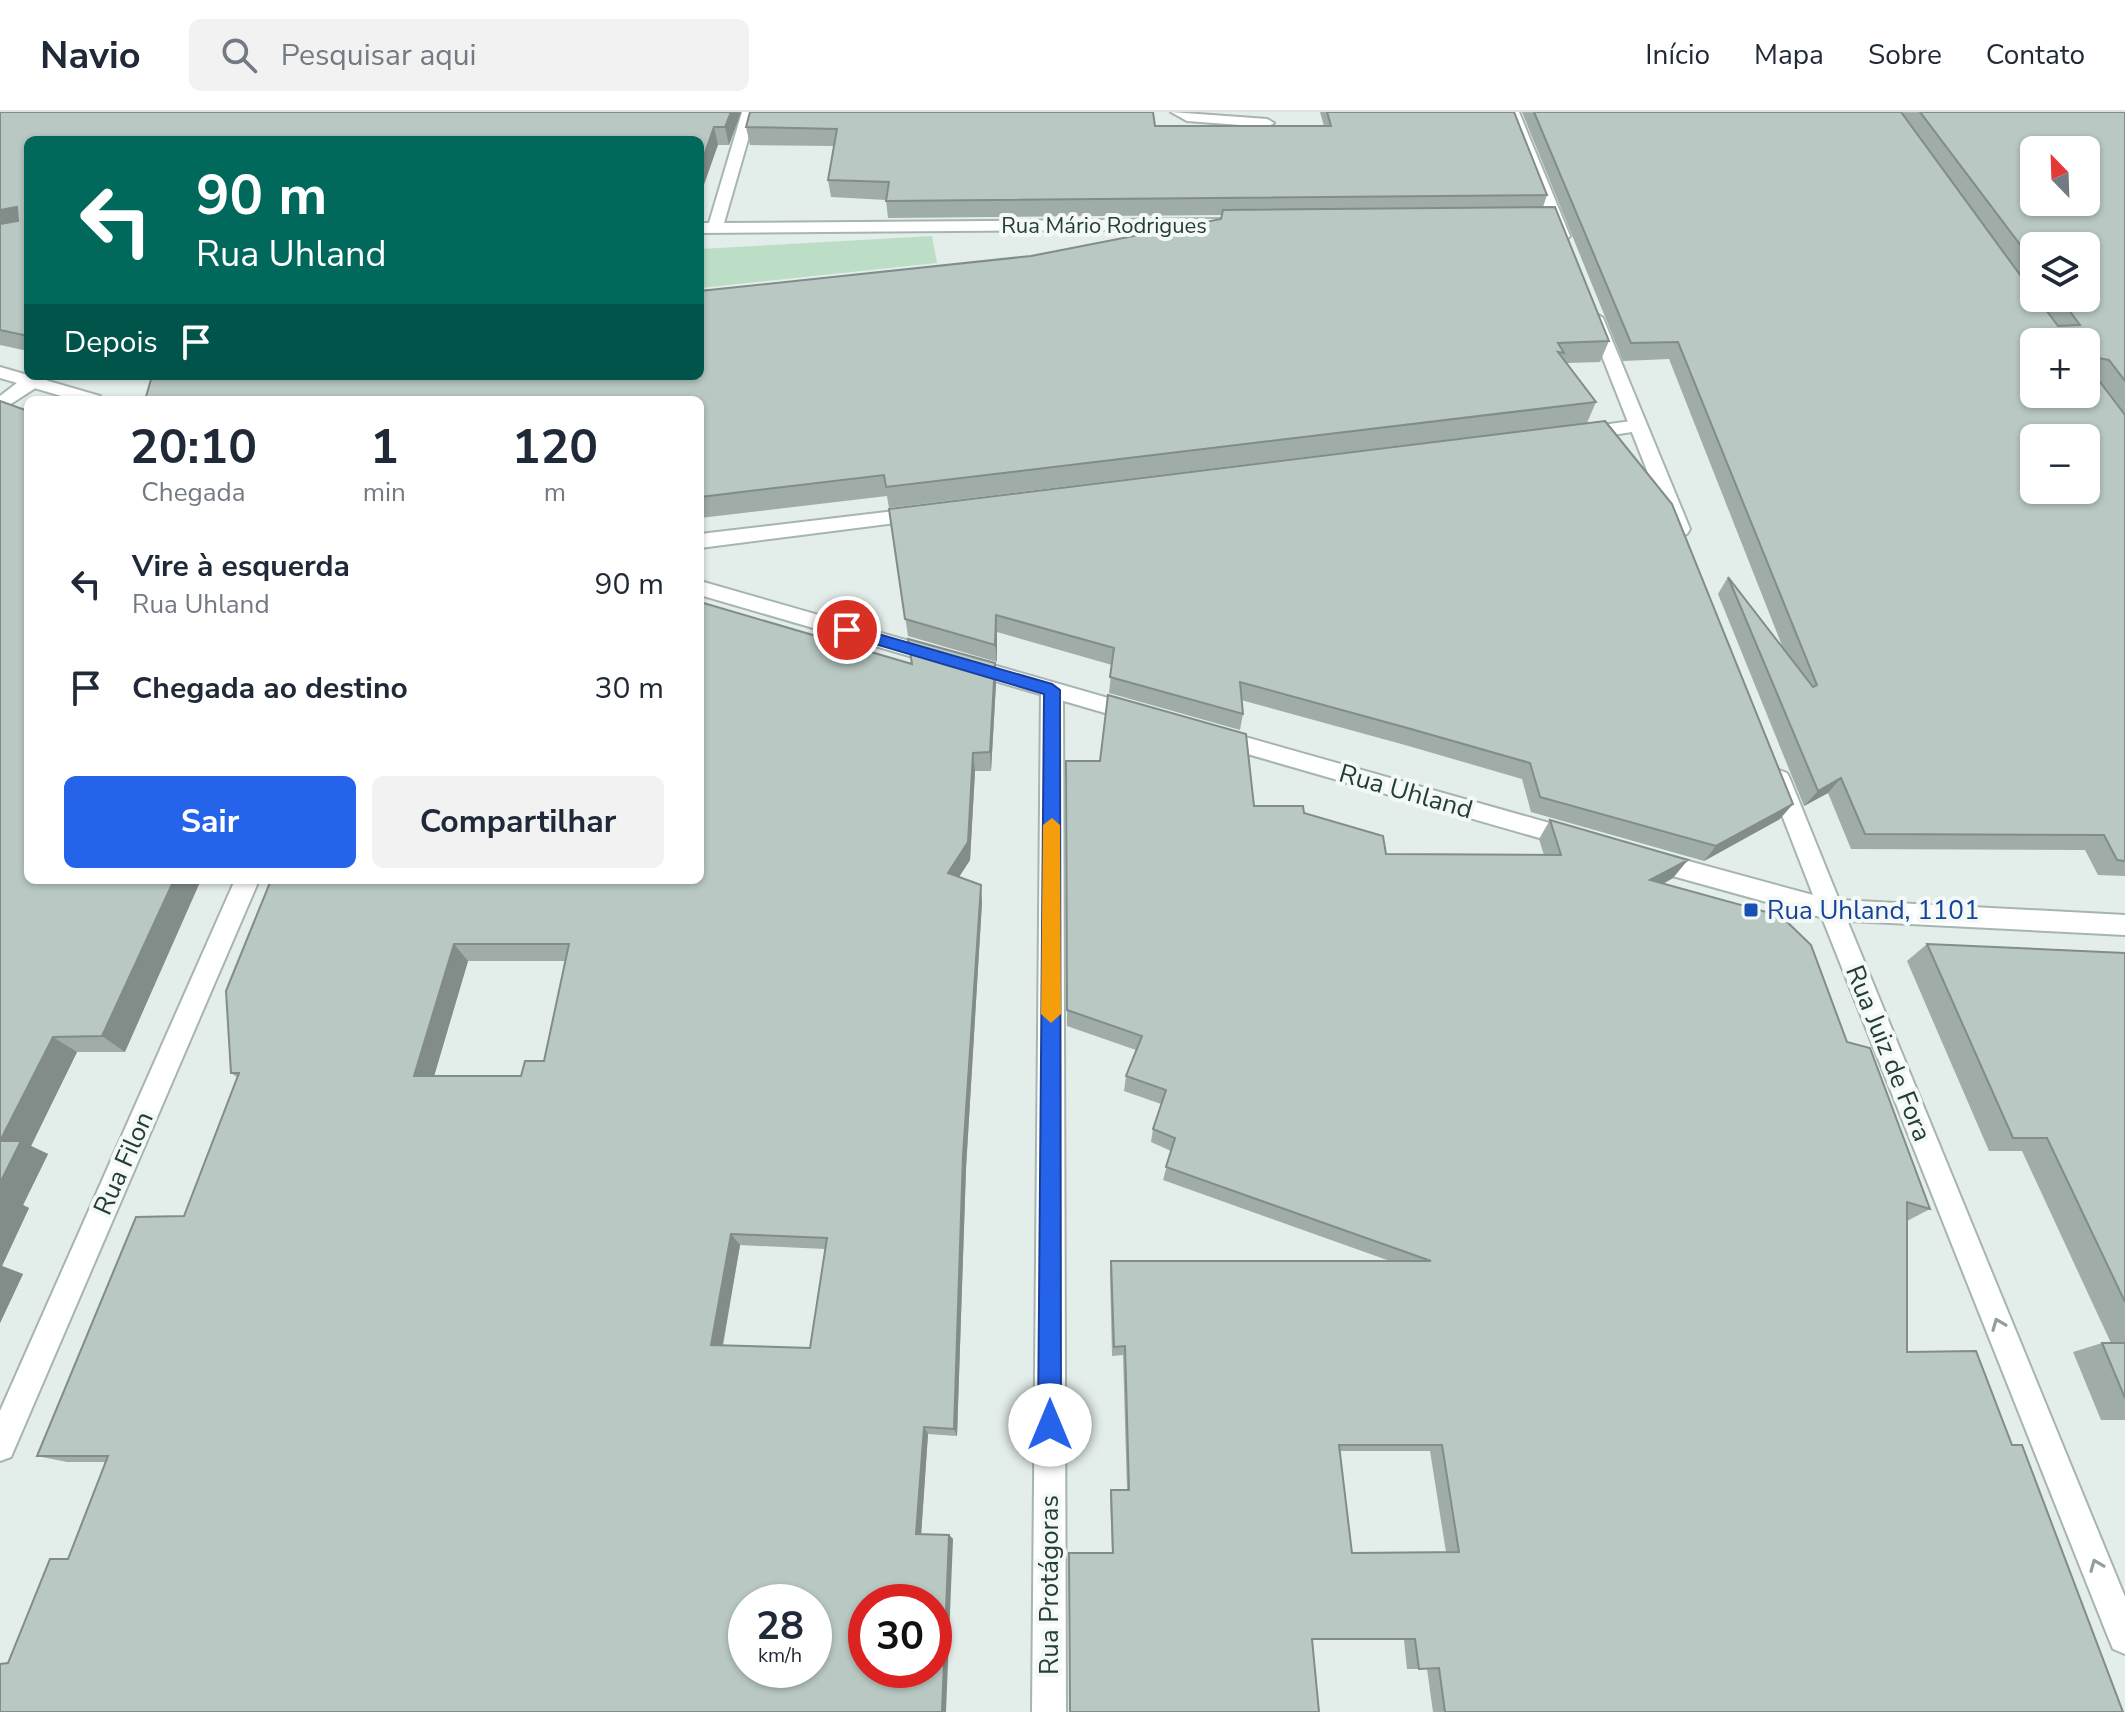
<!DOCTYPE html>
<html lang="pt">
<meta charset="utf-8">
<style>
:root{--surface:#fff;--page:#f2f2f3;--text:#1f2937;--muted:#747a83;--line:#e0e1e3;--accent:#2563eb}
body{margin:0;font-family:"Nunito Sans",sans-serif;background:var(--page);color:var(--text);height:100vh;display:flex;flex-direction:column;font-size:30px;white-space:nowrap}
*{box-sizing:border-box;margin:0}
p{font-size:26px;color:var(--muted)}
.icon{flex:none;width:44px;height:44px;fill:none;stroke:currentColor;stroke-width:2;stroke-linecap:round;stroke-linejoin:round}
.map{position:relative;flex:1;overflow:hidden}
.panel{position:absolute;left:24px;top:284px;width:680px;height:488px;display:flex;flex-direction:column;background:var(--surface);border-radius:12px;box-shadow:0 2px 6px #0004}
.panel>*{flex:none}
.top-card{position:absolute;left:24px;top:24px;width:680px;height:244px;border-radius:12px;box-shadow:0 2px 6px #0004;background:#00695c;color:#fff;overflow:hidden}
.needle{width:52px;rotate:337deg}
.tools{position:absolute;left:2020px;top:24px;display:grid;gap:16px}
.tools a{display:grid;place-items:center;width:80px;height:80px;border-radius:12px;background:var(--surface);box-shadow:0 2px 6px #0004;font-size:40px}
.speed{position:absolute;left:728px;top:1472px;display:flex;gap:16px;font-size:40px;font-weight:700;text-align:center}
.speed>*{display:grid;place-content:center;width:104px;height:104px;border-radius:50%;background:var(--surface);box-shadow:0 2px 6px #0004;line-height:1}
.speed small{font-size:20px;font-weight:400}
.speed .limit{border:12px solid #d22;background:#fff;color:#111}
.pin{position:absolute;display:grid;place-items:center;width:68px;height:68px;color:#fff;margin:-34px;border:4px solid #fff;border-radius:50%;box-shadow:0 2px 8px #0007}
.me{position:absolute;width:88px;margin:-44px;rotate:0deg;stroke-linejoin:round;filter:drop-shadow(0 0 6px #0008)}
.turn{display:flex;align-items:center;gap:28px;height:168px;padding:0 40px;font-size:36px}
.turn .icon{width:104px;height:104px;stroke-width:2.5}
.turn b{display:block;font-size:56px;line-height:68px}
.then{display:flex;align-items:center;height:76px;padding:0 40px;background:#0003;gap:16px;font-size:30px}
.eta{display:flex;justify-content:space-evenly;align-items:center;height:136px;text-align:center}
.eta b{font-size:48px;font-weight:700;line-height:56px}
.button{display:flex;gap:16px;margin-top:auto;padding:16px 40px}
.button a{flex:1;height:92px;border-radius:12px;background:var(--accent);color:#fff;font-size:32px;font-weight:700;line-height:92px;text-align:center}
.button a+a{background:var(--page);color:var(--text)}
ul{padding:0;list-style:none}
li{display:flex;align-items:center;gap:24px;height:104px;padding:0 40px}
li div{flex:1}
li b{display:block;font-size:30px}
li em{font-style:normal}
header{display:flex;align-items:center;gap:48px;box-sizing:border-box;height:112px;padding:0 40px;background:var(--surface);border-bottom:2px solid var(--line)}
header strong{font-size:38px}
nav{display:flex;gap:44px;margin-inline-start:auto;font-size:28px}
.search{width:560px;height:72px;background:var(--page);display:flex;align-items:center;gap:20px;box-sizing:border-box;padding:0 28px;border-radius:12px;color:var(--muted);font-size:30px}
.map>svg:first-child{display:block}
.green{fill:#bddec6}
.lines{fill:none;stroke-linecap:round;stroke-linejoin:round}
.minor-casing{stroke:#a6b5b0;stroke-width:4}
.tertiary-casing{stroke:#a6b5b0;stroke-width:4}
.minor{fill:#fff;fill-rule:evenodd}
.tertiary{fill:#fff;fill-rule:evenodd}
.wall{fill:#9faca7;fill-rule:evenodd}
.shaded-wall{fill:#828c88}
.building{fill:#b9c8c2;stroke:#828c88;stroke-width:2;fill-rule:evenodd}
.oneway{stroke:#919e9b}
.route{fill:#2563eb;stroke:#184099;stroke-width:2}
.slow{fill:#f59e0b}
.transit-dot{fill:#1a4fb4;stroke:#f4f9f7;stroke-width:3}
.labels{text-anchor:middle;stroke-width:8;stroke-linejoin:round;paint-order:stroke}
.far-street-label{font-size:22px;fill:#233e37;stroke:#f4f9f7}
.street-label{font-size:26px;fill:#233e37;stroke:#f4f9f7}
.transit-label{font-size:26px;fill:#164399;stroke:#f4f9f7;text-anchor:start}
</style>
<header>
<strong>Navio</strong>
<div class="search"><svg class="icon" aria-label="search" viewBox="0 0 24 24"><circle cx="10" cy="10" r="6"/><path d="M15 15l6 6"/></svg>Pesquisar aqui</div>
<nav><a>Início</a><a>Mapa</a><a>Sobre</a><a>Contato</a></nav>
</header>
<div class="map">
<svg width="2125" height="1600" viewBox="0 0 2125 1600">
<rect width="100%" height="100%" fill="#e3ede9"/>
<!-- green -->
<path class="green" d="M932,124L937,151L700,176V137Z"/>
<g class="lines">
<!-- minor casing -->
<g class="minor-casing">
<path id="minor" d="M742,0H756L724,111L1226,107L1234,112L1226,117L700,121V111H709Z
M1171,0L1267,7L1274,11L1267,15L1187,9Z
M26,264H54L0,299V284Z
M1639,308L1645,310V318L1580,328L1571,322L1580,316Z
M920,396L927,397V407L700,436V422Z
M1052,570L1063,578L1066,1600H1032L1041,578Z
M235,768H259L11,1345L0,1349V1299Z
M1831,788L1839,791L1843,798L2125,1485V1542L2113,1537L2108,1525L1819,798L1823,791Z"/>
</g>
<!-- tertiary casing -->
<g class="tertiary-casing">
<path id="tertiary" d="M1505,0H1519L1570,124L1567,127L1554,124Z
M1595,201L1603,206L1690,417L1687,422L1680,424L1670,417L1587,206Z
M0,255L100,284L103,288H75L0,266Z
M700,469L1136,594L1147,602L1136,610L700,483Z
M1217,617L1574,718L1582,720L1586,727L1582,734L1574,736L1209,631L1206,625Z
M1779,658L1787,661L1790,667L1839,788L2125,803V823L1831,808L1640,755L1636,748L1640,741L1648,738L1813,783L1768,667L1771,661Z"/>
</g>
<!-- minor -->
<use href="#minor" class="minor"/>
<!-- tertiary -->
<use href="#tertiary" class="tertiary"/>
</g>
<!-- wall -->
<path class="wall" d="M0,0H741L729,33H718L700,28H28V239L0,233Z
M1320,0H1514L1547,83L1543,95L1609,229L1600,250L1567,251L1596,290L1587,311L1780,707L1704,749L1531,700L1522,667L1405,633L1241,588L1243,602L1240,618L1109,581L1112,553L997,520V550L908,524L889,397L1569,313L889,396L887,384L700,406V288L1031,144L1221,107L1222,103L888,106L886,88L831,85L828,68L834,34L750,33L746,15L1324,14Z
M1522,0H2125V764L2098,763L2085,738L1851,737L1828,681L1804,694L1718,482L1728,465L1783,536L1669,247L1623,249ZM2034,134L2086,186H2034Z
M0,289L125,940H77L31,1034L48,1042L23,1093L29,1096L2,1154L23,1162L0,1211Z
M912,552L996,571L991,659H975L970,748L959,765L982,790L966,1056L957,1324L928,1322L921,1422L949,1423L953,1427L8,1551L68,1447L105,1350H67L37,1344L184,1104L237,965L231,961ZM468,849H565L544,949L521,964H434ZM740,1133L825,1137L810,1236L723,1234Z
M1066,649L1254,694L1304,701L1386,742L1544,743L1539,727L1550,708L1673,766L1663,772L1847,930L1930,1097L1907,1109V1240L2012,1333L2123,1600H1433L1427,1557H1407L1404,1528H1312L1112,1441L1110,1383L1111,1378H1127L1123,1243L1112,1244L1110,1160L1111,1149H1390L1163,1068L1171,1039L1151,1030L1153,1017L1161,992L1124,979L1126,964L1136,938L1067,914ZM1339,1339H1430L1446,1440L1352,1441Z
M1927,832L2125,841V1308H2101L2073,1240L2102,1231H2111L2022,1039H1989L1907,849Z"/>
<!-- shaded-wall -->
<path class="shaded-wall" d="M731,0H741L729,33L725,15Z
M714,15L718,33L700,84V55Z
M17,95L28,110L0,117V98Z
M996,503L997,520V550L995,533Z
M995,551L996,571L991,659L990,640Z
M973,641L975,659L970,748L950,779L948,761Z
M1841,666L1828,681L1804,694L1818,679Z
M1793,692L1780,707L1704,749L1716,734Z
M1688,748L1673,766L1636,786L1650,768Z
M174,768H201L125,940L102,924Z
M981,773L982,790L966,1056L957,1324L954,1317L963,1043Z
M454,832L468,849L430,978L414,964Z
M53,925L77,940L31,1034L48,1042L23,1093L29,1096L2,1154L23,1162L0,1211V1029Z
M731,1122L740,1133L721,1242L711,1233Z
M924,1315L928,1322L921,1425L916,1422Z
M949,1423L953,1427L946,1600H942Z"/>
<!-- building -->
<path class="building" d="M0,0H731L725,15H714L700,55V28H28V224L0,218V112L18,109L17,95L0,98Z
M750,0H1153L1155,14H1331L1327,0H1514L1547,83L886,89L889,70L828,68L837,17L746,15Z
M1534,0H1901L2034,182V186H2037L2058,214L2080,213L2060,186H2086V134H2034V151L1920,0H2125V269L2109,248L2098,246L2097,266L2125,303V749L2117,748L2104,723L1865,722L1841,666L1818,679L1728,465L1813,575L1817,573L1678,230L1631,231ZM2034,38H2086V90H2034ZM2034,230H2086V282H2034ZM2034,326H2086V378H2034Z
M1555,95L1609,229L1558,231L1564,241L1558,240L1596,290L886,375L884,363L700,385V288H145L152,264H700V179L1031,144L1221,107L1223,98Z
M0,289L28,299V768H174L102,924L53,925L0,1029H21L0,1071Z
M1605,309L1672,392L1793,692L1716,734L1540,685L1530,651L1411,617L1240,570L1243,602L1110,565L1114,536L996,503L995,533L905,507L889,397Z
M700,490L912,552L908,527L995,551L990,640L973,641L968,730L948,761L981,773L963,1043L954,1317L924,1315L916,1422L949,1423L942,1600H0V1552L8,1551L50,1447H68L108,1344H37L136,1105L184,1104L239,961H231L226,879L271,768H700ZM454,832H569L544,949H525L521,964H414ZM731,1122L827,1126L810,1236L711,1233ZM746,1490H814V1558H746ZM866,1490H934V1558H866Z
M1108,583L1246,622L1254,694H1303L1304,701L1383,724L1386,742L1561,743L1550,708L1688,748L1650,768L1781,804L1811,833L1847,930L1870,936L1930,1097L1907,1090V1240L1976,1239L2012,1333H2022L2123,1600H1445L1439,1556L1419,1557L1415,1527H1312L1319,1600H1070L1069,1441H1113L1111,1378H1129L1125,1234L1114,1235L1111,1149H1431L1166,1055L1175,1026L1153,1017L1166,978L1126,964L1142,924L1067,898L1066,649H1100ZM1339,1333H1442L1459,1440L1352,1441Z
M1927,832L2125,841V1190L2047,1026H2013Z
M2102,1231H2125V1286Z"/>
<!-- one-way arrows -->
<defs><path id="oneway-chevron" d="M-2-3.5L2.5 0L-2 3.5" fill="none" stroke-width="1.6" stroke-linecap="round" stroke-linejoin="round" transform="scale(2)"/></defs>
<g class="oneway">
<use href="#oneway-chevron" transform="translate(1998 1212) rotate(-112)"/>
<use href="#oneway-chevron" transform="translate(2096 1453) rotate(-112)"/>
</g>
<!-- route -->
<path class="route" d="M847,513L1052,572L1060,578L1061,1313L1058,1321L1050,1324L1042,1321L1038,1313L1044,582L841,522L839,518Z"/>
<!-- slow -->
<path class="slow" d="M1052,706L1060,713L1061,902L1051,911L1041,902L1043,713Z"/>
<!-- markers -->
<rect class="transit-dot" x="1743" y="790" width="16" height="16" rx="4"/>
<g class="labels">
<!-- far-street labels -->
<g class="far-street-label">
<text x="1104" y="121">Rua Mário Rodrigues</text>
</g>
<!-- street labels -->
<g class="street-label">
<text transform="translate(1406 679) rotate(16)" y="9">Rua Uhland</text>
<text transform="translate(1889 941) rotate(68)" y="9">Rua Juiz de Fora</text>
<text transform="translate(123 1051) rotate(-66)" y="9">Rua Filon</text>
<text transform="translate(1049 1473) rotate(-90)" y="9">Rua Protágoras</text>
</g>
<!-- transit labels -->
<g class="transit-label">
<text x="1767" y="807">Rua Uhland, 1101</text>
</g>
</g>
</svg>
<div class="tools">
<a><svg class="needle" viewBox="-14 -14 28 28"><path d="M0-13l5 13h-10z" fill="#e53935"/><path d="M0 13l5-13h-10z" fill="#747a83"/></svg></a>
<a><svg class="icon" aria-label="layers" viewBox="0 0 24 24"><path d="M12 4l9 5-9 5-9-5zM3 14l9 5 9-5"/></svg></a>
<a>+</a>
<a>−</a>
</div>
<div class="speed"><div>28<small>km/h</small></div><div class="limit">30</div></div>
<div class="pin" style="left:847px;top:518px;background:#d93025"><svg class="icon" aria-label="arrive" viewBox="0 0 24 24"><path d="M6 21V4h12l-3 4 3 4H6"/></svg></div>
<svg class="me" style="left:1050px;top:1313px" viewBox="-20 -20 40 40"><circle r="19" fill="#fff"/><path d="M0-13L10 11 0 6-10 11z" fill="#2563eb"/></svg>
<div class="top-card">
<div class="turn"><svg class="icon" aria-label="left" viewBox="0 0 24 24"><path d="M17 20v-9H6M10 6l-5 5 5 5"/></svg><div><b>90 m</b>Rua Uhland</div></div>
<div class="then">Depois<svg class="icon" aria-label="arrive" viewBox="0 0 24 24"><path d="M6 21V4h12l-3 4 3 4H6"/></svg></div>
</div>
<section class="panel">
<div class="eta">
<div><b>20:10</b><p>Chegada</p></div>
<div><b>1</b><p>min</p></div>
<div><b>120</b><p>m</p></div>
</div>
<ul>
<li><svg class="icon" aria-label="left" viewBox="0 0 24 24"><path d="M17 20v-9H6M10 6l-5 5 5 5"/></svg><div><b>Vire à esquerda</b><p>Rua Uhland</p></div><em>90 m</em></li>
<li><svg class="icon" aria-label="arrive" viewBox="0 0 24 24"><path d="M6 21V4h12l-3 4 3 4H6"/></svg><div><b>Chegada ao destino</b></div><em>30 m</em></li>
</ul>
<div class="button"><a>Sair</a><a>Compartilhar</a></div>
</section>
</div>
